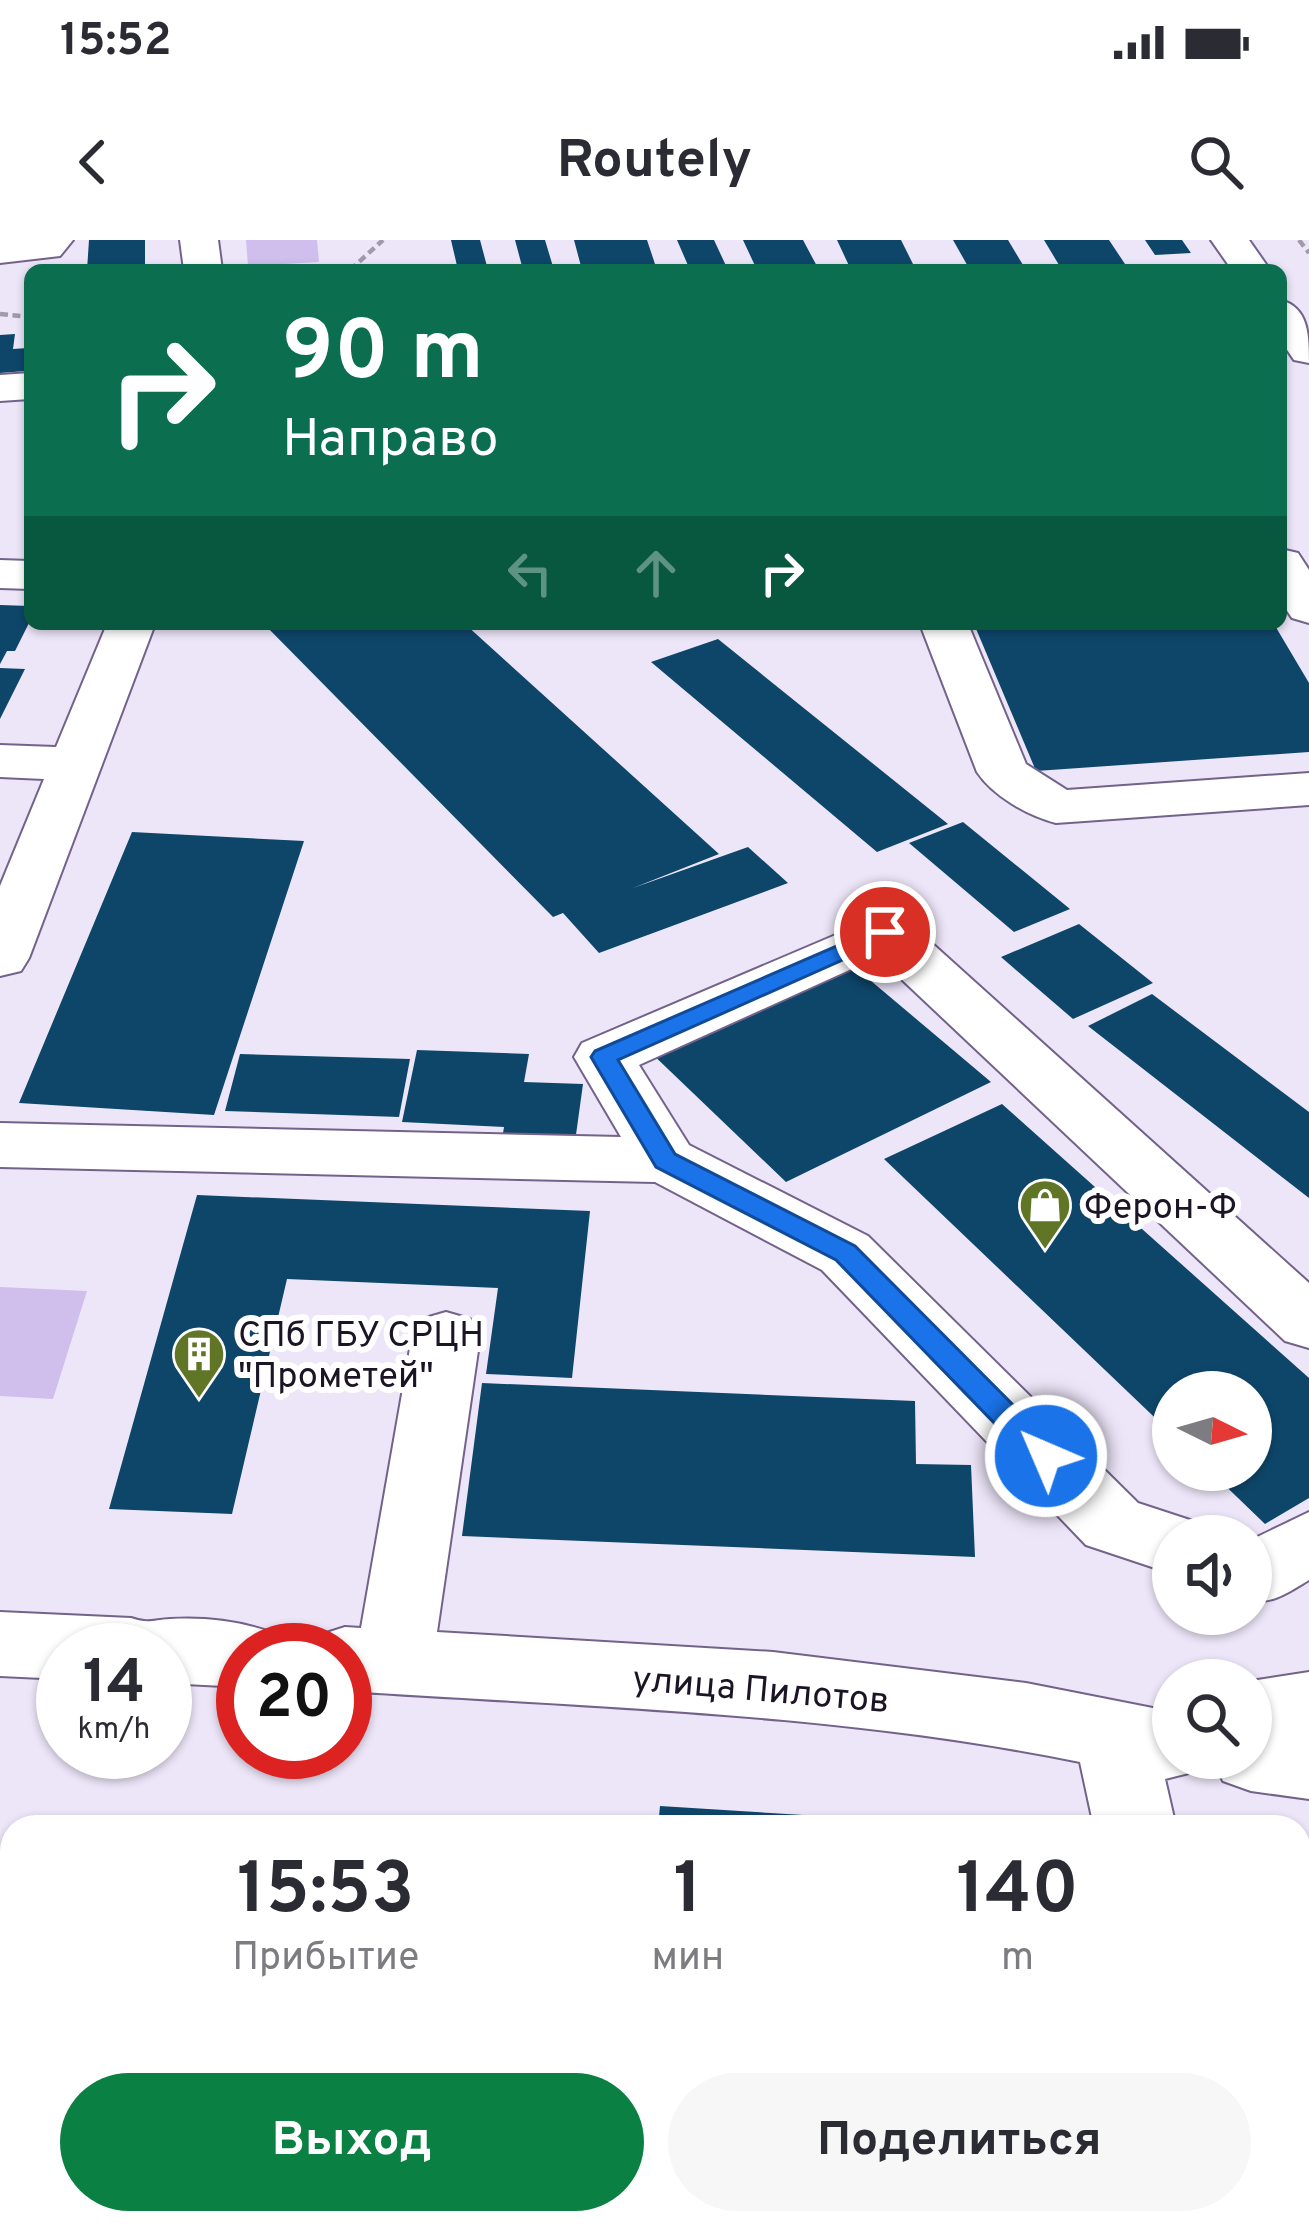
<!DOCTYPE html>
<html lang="ru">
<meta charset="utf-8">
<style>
:root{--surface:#fff;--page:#f7f7f7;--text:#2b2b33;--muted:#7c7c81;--accent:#0b8043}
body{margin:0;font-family:Overpass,sans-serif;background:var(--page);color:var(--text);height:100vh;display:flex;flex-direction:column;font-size:45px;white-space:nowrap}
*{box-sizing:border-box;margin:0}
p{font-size:39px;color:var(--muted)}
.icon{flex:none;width:66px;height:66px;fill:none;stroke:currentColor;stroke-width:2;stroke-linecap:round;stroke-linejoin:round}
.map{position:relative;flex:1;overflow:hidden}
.side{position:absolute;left:0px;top:1575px;width:1311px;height:420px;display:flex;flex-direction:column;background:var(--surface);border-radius:36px 36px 0 0;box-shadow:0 3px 9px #0004}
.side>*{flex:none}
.hud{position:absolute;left:24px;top:24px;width:1263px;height:366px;border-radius:18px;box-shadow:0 3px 9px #0004;background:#0b6e4f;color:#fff;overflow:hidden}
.needle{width:78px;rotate:95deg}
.tools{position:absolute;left:1152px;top:1131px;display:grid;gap:24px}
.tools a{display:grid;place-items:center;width:120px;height:120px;border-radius:50%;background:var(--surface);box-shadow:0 3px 9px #0004;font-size:60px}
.speed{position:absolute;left:36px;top:1383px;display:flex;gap:24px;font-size:60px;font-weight:700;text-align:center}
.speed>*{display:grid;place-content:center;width:156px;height:156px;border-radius:50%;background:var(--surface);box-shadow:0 3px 9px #0004;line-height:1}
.speed small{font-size:30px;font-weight:400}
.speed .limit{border:18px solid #d22;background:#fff;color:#111}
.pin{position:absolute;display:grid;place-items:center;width:102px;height:102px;color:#fff;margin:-51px;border:6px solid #fff;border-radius:50%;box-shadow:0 3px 12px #0007}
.me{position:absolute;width:132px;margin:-66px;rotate:315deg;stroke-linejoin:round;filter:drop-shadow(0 0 9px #0008)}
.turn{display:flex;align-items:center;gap:42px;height:252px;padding:0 60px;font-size:54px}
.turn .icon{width:156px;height:156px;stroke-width:2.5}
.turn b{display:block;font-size:84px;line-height:102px}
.lanes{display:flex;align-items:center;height:114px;padding:0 60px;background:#0003;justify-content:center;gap:60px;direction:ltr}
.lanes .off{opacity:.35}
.eta{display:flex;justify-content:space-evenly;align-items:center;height:204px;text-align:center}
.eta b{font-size:72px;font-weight:700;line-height:84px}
.action{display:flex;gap:24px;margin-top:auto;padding:24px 60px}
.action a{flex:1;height:138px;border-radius:72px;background:var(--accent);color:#fff;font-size:48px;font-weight:700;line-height:138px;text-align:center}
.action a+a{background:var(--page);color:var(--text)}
.status{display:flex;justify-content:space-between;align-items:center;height:84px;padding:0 60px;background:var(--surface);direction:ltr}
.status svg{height:33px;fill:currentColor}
header{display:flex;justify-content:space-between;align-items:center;height:156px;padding:0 60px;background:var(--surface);font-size:54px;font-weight:700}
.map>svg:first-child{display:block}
.green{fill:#d0beed}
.building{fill:#0e466a}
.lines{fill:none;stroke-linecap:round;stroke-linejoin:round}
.minor-casing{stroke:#73628a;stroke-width:4}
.path{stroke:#a19aac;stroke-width:4.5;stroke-dasharray:8 4.5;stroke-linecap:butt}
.minor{fill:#fff;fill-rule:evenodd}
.route{fill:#1a73e8;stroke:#114b97;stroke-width:3}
.labels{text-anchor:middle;stroke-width:12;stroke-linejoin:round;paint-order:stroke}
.poi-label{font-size:36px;fill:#1a1424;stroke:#fff;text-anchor:start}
.street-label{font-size:36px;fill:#1a1424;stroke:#fff}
</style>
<div class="status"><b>15:52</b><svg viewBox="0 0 49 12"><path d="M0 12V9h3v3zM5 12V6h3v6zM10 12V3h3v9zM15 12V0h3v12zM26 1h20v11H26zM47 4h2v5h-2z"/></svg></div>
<header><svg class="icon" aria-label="back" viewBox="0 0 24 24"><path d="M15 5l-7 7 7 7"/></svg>Routely<svg class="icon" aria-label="search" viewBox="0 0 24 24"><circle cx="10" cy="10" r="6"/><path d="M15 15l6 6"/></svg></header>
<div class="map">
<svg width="1309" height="1995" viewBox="0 0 1309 1995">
<rect width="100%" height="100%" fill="#ede6f9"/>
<!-- green -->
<path class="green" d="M246,0H317L319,22L248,26Z
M0,1047L87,1051L53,1159L0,1156Z"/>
<!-- building -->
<path class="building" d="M89,0H145V30H87Z
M451,0H480L488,30H458Z
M515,0H545L554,30H523Z
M574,0H647L657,30H582Z
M677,0H714L728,30H690Z
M743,0H803L819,30H757Z
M837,0H901L916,30H851Z
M953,0H1008L1026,30H970Z
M1044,0H1109L1129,30H1062Z
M1145,0H1182L1191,13L1155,15Z
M15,94L13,109L28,108L26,131L0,133V95Z
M0,365L30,366V381L15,411H7L0,424Z
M264,384H465L719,614L633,648L748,607L788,643L599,713L563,673L553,677Z
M974,384H1274L1309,443V512L1036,531Z
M718,399L948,584L877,612L651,422Z
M0,428L25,429L0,479Z
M963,582L1070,669L1014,692L909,603Z
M132,592L304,601L214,875L19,863Z
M1079,684L1153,743L1073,779L1001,717Z
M845,719L991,842L786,942L646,808Z
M1152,754L1309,872V958L1088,786Z
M417,810L529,814L524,842L583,844L575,902L502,899L504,887L402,882Z
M240,814L410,819L399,877L225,871Z
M1002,864L1309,1138V1258L1265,1284L1209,1230H1251V1152H1173V1195L884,919Z
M197,955L590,971L572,1138L486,1134L498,1048L287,1039L232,1274L109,1269Z
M482,1143L915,1161L916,1224L971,1225L975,1317L462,1296Z
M660,1566L803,1575L802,1587H658Z
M103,1983H384L382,1995H100Z"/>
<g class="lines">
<!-- minor casing -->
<g class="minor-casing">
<path id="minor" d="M0,0H73L60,16L0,23Z
M180,0H218L222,30H184Z
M1211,0H1249L1270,30H1232Z
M1281,60C1309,68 1309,96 1309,123L1294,120L1281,101Z
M30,133V159L0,161V135Z
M1281,309L1298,313L1309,330V383L1292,378L1281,362Z
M0,320L30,321V349L0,348Z
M107,384H155L29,718L21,731L0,736V646L44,539L0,537V505L56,507Z
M920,384H968L1026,524L1067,550L1309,533V565L1056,583C1028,576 993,556 977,532Z
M885,674L905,679L1309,1043V1108L1285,1101L878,717L639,825L689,905L868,996L1138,1263L1199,1283L1206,1296H1173V1334L1086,1305L822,1030L655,942L0,927V883L621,897L574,817L582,803Z
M446,1072L470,1079L480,1097L437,1392L773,1412L1026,1443L1173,1472V1518H1207L1201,1530L1165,1539L1176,1587H1094L1080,1522C839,1473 590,1467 345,1451V1410H311L317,1396L345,1387L361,1388L412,1097L422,1079Z
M1309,1272V1340C1292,1350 1272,1365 1251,1360V1300Z
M0,1372L131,1378C148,1384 153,1380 170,1379C204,1377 239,1381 270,1392L279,1410H243V1447L165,1443V1410H63V1439L0,1436Z
M1309,1432V1559L1251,1551L1223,1541L1212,1518H1251V1441Z
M1299,1801L1309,1805V1901L1299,1897Z
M1309,1941V1995H1252L1257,1983H1299V1945Z"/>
</g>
<!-- path -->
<path class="path" d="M1299,0L1309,13
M350,30L383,0
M0,74L30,77"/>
<!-- minor -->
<use href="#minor" class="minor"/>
</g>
<!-- route -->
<path class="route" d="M885,685L894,687V697L618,820L675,914L855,1006L1056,1208L1061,1216L1056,1225H1035L836,1020L656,927L591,817L595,811Z"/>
<!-- icons -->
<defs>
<g id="shop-pin" transform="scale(2.7)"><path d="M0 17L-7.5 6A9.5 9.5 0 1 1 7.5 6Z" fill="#607525" stroke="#fff"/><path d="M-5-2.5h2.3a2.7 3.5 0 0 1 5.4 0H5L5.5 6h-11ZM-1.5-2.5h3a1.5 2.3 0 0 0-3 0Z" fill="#fff"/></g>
<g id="building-pin" transform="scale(2.7)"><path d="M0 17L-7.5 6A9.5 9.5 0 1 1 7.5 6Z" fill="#607525" stroke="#fff"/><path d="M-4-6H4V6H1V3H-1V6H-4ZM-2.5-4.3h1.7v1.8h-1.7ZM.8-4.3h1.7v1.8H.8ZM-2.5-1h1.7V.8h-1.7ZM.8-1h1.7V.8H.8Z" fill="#fff"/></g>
</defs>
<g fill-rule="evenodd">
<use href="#shop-pin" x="1045" y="965"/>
<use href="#building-pin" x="199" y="1114"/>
</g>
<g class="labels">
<!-- poi labels -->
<g class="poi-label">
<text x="1084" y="978">Ферон-Ф</text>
<text x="238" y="1106">СПб ГБУ СРЦН<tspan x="238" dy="41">"Прометей"</tspan></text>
</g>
<!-- street labels -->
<g class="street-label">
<text transform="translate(761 1448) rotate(5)" y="13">улица Пилотов</text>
</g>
</g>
</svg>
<div class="tools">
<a><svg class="needle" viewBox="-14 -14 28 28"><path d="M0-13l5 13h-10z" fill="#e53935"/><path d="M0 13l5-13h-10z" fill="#7c7c81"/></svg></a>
<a><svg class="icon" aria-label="sound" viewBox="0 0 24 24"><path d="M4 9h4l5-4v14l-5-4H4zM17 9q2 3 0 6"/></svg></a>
<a><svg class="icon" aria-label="search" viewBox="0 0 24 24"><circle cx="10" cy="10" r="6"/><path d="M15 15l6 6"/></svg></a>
</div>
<div class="speed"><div>14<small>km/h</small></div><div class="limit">20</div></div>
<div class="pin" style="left:885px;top:692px;background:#d93025"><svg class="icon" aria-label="arrive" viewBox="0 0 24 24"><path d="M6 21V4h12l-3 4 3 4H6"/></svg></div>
<svg class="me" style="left:1046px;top:1216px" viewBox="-20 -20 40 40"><circle r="17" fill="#1a73e8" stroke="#fff" stroke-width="3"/><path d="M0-11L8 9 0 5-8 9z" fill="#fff"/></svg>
<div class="hud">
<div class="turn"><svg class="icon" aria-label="right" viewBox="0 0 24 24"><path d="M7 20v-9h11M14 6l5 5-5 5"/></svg><div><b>90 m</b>Направо</div></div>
<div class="lanes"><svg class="icon off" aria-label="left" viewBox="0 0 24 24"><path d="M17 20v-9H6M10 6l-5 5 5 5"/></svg><svg class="icon off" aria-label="ahead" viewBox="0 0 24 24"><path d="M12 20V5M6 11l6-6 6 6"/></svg><svg class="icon" aria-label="right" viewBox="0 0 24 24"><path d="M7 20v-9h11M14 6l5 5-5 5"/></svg></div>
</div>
<section class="side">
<div class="eta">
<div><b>15:53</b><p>Прибытие</p></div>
<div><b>1</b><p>мин</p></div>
<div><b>140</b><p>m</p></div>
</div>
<div class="action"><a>Выход</a><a>Поделиться</a></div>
</section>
</div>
